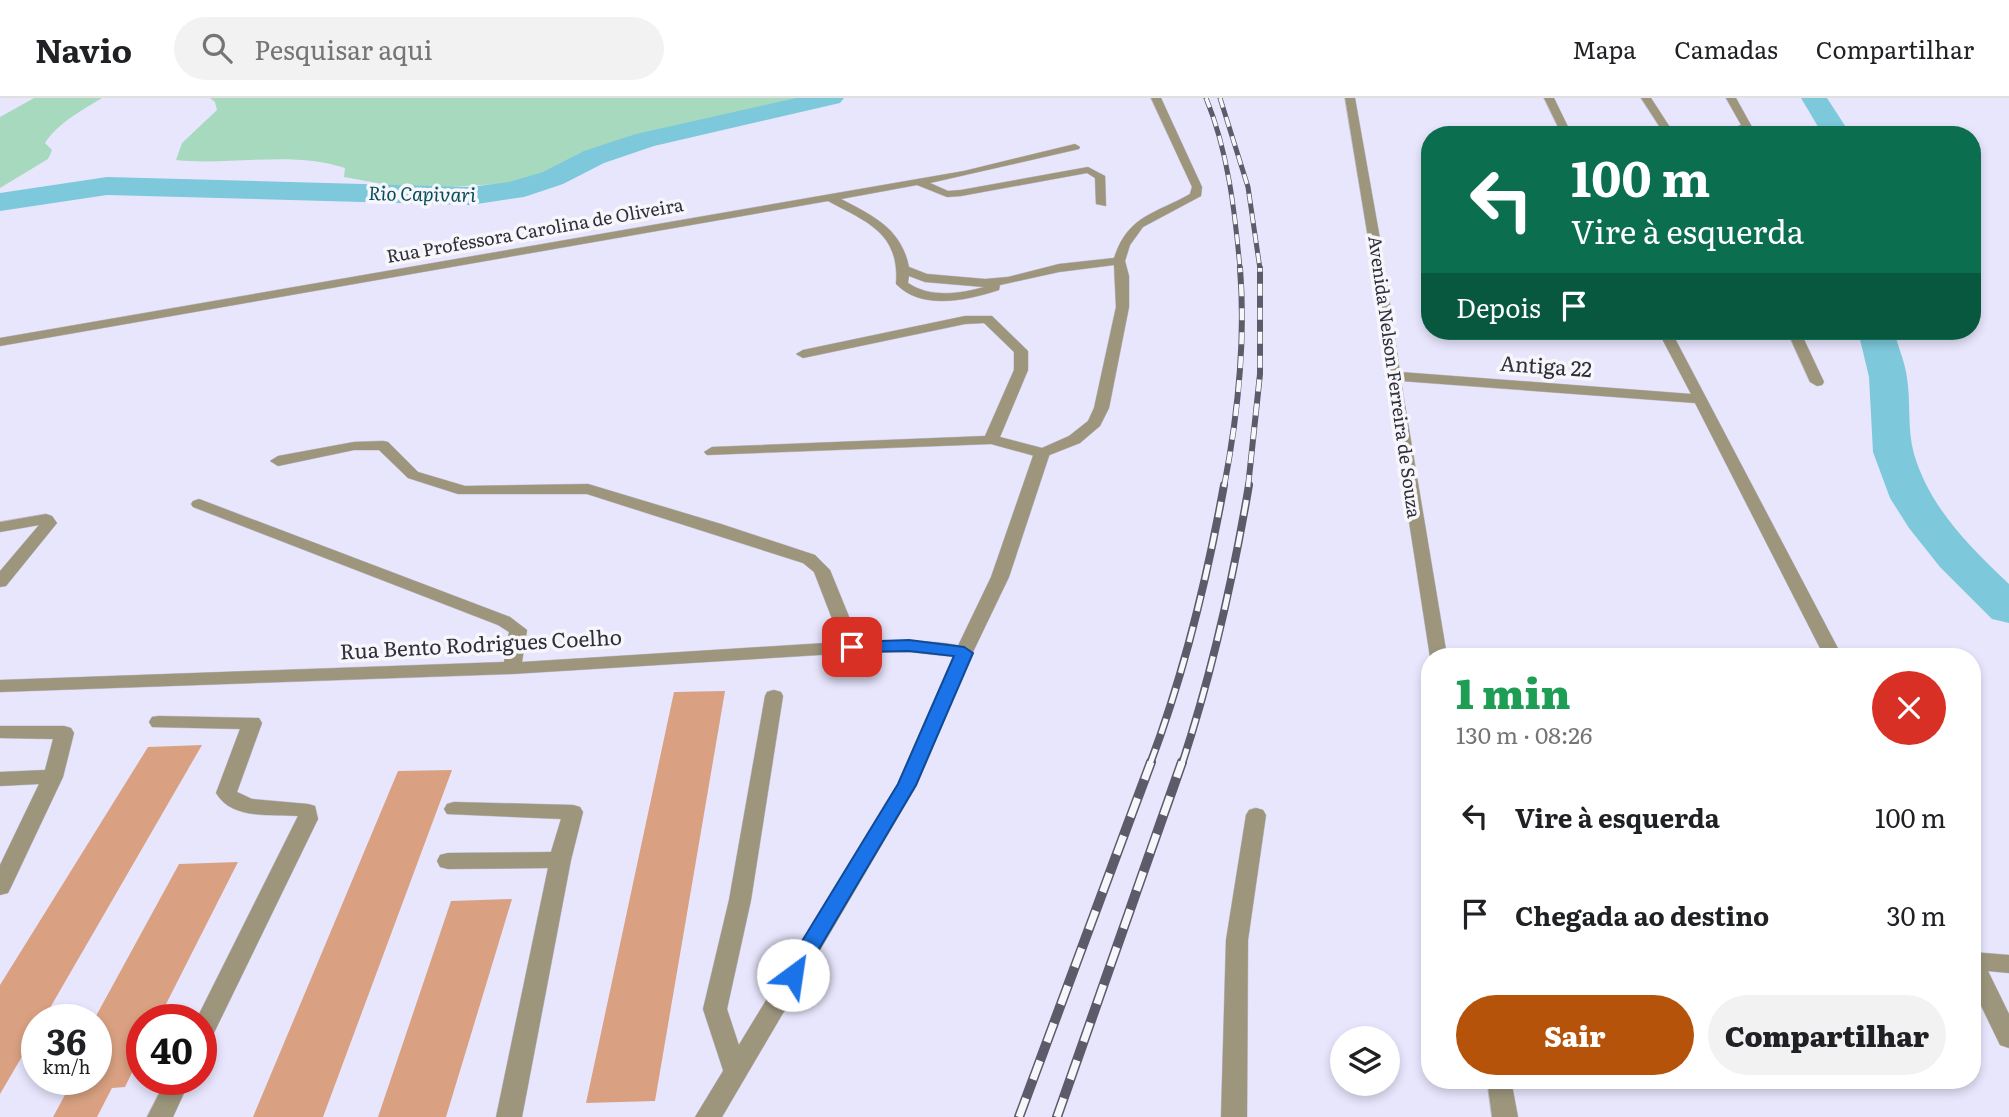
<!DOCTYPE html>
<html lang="pt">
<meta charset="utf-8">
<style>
:root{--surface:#fff;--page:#f2f2f2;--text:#202124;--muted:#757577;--line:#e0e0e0;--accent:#b45309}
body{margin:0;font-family:Literata,serif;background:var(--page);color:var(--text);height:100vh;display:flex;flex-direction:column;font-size:26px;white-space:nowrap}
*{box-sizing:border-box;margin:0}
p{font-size:23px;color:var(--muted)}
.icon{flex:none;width:38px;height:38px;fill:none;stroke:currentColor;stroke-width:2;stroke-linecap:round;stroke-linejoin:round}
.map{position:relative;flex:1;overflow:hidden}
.drawer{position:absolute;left:1421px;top:550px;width:560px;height:441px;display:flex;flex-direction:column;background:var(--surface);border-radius:28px;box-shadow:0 4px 10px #0003}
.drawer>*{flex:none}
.top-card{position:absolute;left:1421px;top:28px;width:560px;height:214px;border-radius:28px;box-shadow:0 4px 10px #0003;background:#0b6e4f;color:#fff;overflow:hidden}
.buttons{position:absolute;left:1330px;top:928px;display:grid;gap:14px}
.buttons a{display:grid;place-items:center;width:70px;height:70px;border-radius:50%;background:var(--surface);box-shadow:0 4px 10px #0003;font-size:35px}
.speed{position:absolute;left:21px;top:906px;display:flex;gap:14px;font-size:35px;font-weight:700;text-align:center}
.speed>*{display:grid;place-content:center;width:91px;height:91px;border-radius:50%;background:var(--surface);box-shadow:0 4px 10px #0003;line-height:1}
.speed small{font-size:18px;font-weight:400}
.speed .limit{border:10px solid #d22;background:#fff;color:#111}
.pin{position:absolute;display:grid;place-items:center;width:60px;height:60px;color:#fff;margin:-30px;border-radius:14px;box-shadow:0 4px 10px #0006}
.me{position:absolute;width:77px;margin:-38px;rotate:31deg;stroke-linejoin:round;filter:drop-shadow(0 0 5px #0008)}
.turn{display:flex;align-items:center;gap:24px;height:147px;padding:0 35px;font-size:32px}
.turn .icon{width:91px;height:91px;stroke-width:2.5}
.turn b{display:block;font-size:49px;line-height:60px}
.then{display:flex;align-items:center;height:66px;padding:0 35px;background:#0003;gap:14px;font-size:26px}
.round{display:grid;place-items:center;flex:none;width:74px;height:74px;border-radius:37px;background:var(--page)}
.overview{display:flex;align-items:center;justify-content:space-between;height:119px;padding:0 35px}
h1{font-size:42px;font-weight:800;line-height:52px;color:#1e9e55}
.button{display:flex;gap:14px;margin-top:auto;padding:14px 35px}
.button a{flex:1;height:80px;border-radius:42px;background:var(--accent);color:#fff;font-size:28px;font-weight:800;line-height:80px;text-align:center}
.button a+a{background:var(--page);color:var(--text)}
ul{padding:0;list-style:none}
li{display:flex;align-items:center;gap:21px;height:98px;padding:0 35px}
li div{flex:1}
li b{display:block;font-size:26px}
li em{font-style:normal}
header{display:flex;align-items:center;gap:42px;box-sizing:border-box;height:98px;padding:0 35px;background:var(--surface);border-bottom:2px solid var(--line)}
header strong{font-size:33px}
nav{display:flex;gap:38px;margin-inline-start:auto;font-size:24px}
.search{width:490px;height:63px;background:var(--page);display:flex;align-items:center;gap:18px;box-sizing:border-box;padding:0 24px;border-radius:38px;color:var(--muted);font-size:26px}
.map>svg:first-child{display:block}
.green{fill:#a7d9bf}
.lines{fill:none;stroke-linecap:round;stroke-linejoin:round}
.river{fill:#7dc8db;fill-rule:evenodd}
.building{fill:#d9a182}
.minor-casing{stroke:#c3c1d6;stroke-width:1}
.tertiary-casing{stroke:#c3c1d6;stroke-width:1}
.minor{fill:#9d967d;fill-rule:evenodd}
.tertiary{fill:#9d967d;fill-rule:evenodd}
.rail-far3-casing{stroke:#5d5b69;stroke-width:5}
.rail-far2-casing{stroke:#5d5b69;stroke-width:6}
.rail-far1-casing{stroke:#5d5b69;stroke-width:8}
.rail-casing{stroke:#5d5b69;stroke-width:10}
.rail-far3{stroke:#f6f6fb;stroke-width:3.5;stroke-dasharray:10;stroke-linecap:butt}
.rail-far2{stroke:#f6f6fb;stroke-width:4.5;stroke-dasharray:12;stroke-linecap:butt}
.rail-far1{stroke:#f6f6fb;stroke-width:5;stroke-dasharray:16;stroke-linecap:butt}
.rail{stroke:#f6f6fb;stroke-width:7;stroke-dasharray:20;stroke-linecap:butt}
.route{fill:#1a73e8;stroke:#114b97;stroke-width:2}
.labels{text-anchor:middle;stroke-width:7;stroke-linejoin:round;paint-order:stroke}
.far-street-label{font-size:18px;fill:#2f2e39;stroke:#f6f6fb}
.far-water-label{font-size:19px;font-style:italic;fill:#094d5b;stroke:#f6f6fb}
.street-label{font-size:21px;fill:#2f2e39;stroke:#f6f6fb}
</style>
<header>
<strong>Navio</strong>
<div class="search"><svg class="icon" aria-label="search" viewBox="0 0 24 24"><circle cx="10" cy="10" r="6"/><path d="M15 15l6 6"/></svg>Pesquisar aqui</div>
<nav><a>Mapa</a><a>Camadas</a><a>Compartilhar</a></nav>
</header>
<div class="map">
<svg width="2009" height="1019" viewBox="0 0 2009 1019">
<rect width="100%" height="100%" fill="#e8e6fd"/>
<!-- green -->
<path class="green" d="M34,0H102C81,13 59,24 45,45L52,52L48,61L0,90V19Z
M210,0H838L769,8L750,18L683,39L610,57L532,84L447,89L388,87L344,79L345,70C292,52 231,68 176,62L182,45L217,12L215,4Z"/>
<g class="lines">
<!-- river -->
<path class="river" d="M796,0H844L840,5L654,48L604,65L563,86L524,99L470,107L107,97L0,113V95L107,79L470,89L509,84L543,74L584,53L636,36Z
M1801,0H1827L1851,37H1823Z
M1858,233H1894C1898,249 1905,264 1907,280C1911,305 1907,331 1914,356C1930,410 1969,448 2009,486V525L1992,521L1940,469L1909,430L1890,400L1873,354L1869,279Z"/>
</g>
<!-- building -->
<path class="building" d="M725,593L655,1003L586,1005L674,594Z
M202,647L43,922H37V933L0,996V887L148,649Z
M452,672L323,1019H253L398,673Z
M238,764L158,922H142V954L125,989L112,990L97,1019H53L73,982H96V918L179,766Z
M512,801L446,1019H378L451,803Z"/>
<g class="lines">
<!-- minor casing -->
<g class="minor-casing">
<path id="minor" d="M1151,0H1161L1202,89L1201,98L1143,129L1130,147L1125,163L1129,178V209L1109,310L1100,328L1080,345L1042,360L991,346L707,357L704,354L712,349L985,338L1014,272V254L984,225L965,226L803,260L796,256L803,252L965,218H992L1028,253V272L1000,339L1042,350L1069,338L1088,323L1094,310L1116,209L1114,167L1059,174L1000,187L999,192C968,202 922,213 896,186C900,135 867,124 828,103L0,248V240L964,73L1075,46L1080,49L1079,51L930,85L948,93L961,92L1088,69L1105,78L1106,108L1096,106L1095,80L1087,75L961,98L947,99L917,87L841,101C873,118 901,130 909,169L927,176L985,181L1008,179L1059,166L1114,160C1128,117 1155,116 1190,96L1192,89ZM909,178L925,184L984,189C959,196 930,200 908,185Z
M1345,0H1355L1382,152L1400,274L1691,296L1658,233H1671L1842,558H1824L1695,305L1401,283L1447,558L1430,559L1387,281L1384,278L1386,275L1370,152Z
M1544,0H1554L1572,37H1562Z
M1641,0H1651L1675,37H1665Z
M1726,0H1736L1752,29L1751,31L1730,37H1713L1741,27Z
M1787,233H1800L1824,284L1822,287L1817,288L1810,284Z
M383,343L388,344L418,374L465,388L588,386L721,426L815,457L830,472L859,543C879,543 962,540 973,554L964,560L909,554L852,555L512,576L0,594V582L504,564L509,534L498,527L193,409L191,406L193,403L199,401L510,519L527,532L522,564L841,544L814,474L803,465L587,396H458L408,380L379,352H354L278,368L270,363L278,358L354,344Z
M46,416L52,418L57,425L6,488L0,489V473L39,427L0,434V424Z
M774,592L781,594L783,598L751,802L727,911L747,972L744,979L735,982L726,979L723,972L703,911L729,802L765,598L767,594Z
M159,618L259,620L262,625L237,694L252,701L308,706L315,708L318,721L210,943L201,946V922H196L298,718C270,716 232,722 216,695L240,631L152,629L149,624L152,619Z
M0,628H64L71,630L74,635L63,679L11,789L8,795L0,797V767L39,686L0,688V674L45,672L53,641L0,640Z
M454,704L573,707L580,709L583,714L571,762L522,1019H496L548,770L448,771L440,769L437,763L440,757L448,755L551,754L561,721L447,716L444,711L447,706Z
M1256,710L1263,712L1266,717L1248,842L1247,1019H1221L1226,842L1246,717L1249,712Z
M1972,854L2009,857V875L1988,873L2009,916V950L2000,947L1972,889Z
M166,982H190L173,1019H147Z
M1487,982H1511L1518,1019H1492Z"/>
</g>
<!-- tertiary casing -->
<g class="tertiary-casing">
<path id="tertiary" d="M1042,350L1050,355L1009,479L973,554L917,687L722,1019H695L897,687L955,554L991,479L1034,355Z"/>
</g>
<!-- minor -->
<use href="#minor" class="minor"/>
<!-- tertiary -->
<use href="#tertiary" class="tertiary"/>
<!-- rail-far3 casing -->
<g class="rail-far3-casing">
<path id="rail-far3" d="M1206,0C1228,53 1235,114 1240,171
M1220,0L1248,89L1260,171"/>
</g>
<!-- rail-far2 casing -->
<g class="rail-far2-casing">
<path id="rail-far2" d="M1224,389C1238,316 1246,243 1240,170
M1248,389L1260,276V170"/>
</g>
<!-- rail-far1 casing -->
<g class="rail-far1-casing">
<path id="rail-far1" d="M1150,666C1184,576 1207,481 1224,387
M1182,666C1212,575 1233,481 1249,387"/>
</g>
<!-- rail casing -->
<g class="rail-casing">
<path id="rail" d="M1019,1019L1151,664
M1057,1019L1182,664"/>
</g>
<!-- rail-far3 -->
<use href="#rail-far3" class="rail-far3"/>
<!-- rail-far2 -->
<use href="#rail-far2" class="rail-far2"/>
<!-- rail-far1 -->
<use href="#rail-far1" class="rail-far1"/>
<!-- rail -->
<use href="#rail" class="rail"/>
</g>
<!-- route -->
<path class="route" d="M909,542L964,549L973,555L916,687L800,883L793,886L785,883L782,877L785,871L898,686L954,558L909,553L852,554L844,549L852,544Z"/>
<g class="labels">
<!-- far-street labels -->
<g class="far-street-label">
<text transform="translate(535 133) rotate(-10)" y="6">Rua Professora Carolina de Oliveira</text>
<text transform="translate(1394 279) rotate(82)" y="6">Avenida Nelson Ferreira de Souza</text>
</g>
<!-- far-water labels -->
<g class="far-water-label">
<text transform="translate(422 96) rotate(1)" y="7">Rio Capivari</text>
</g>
<!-- street labels -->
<g class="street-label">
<text transform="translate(1546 269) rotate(4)" y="7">Antiga 22</text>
<text transform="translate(481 547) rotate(-3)" y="7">Rua Bento Rodrigues Coelho</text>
</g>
</g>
</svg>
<div class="buttons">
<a><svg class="icon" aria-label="layers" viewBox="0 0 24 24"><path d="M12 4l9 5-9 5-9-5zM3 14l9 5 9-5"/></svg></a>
</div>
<div class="speed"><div>36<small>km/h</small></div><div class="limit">40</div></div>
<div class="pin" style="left:852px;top:549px;background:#d93025"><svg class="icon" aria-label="arrive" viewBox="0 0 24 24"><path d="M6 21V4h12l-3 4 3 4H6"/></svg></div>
<svg class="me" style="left:793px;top:877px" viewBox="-20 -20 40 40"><circle r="19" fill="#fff"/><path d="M0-13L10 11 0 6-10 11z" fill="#1a73e8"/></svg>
<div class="top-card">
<div class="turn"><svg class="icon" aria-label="left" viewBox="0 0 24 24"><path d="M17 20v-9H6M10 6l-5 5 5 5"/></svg><div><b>100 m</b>Vire à esquerda</div></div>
<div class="then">Depois<svg class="icon" aria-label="arrive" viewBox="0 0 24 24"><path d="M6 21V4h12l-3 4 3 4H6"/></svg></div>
</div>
<section class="drawer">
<div class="overview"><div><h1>1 min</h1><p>130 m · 08:26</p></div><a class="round" style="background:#d93025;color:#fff"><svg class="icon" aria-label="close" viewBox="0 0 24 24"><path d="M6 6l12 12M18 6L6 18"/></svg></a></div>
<ul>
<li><svg class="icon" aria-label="left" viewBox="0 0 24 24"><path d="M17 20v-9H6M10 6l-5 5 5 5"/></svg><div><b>Vire à esquerda</b></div><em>100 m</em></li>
<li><svg class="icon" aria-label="arrive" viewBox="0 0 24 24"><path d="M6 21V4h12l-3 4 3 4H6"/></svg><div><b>Chegada ao destino</b></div><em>30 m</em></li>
</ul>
<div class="button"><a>Sair</a><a>Compartilhar</a></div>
</section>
</div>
